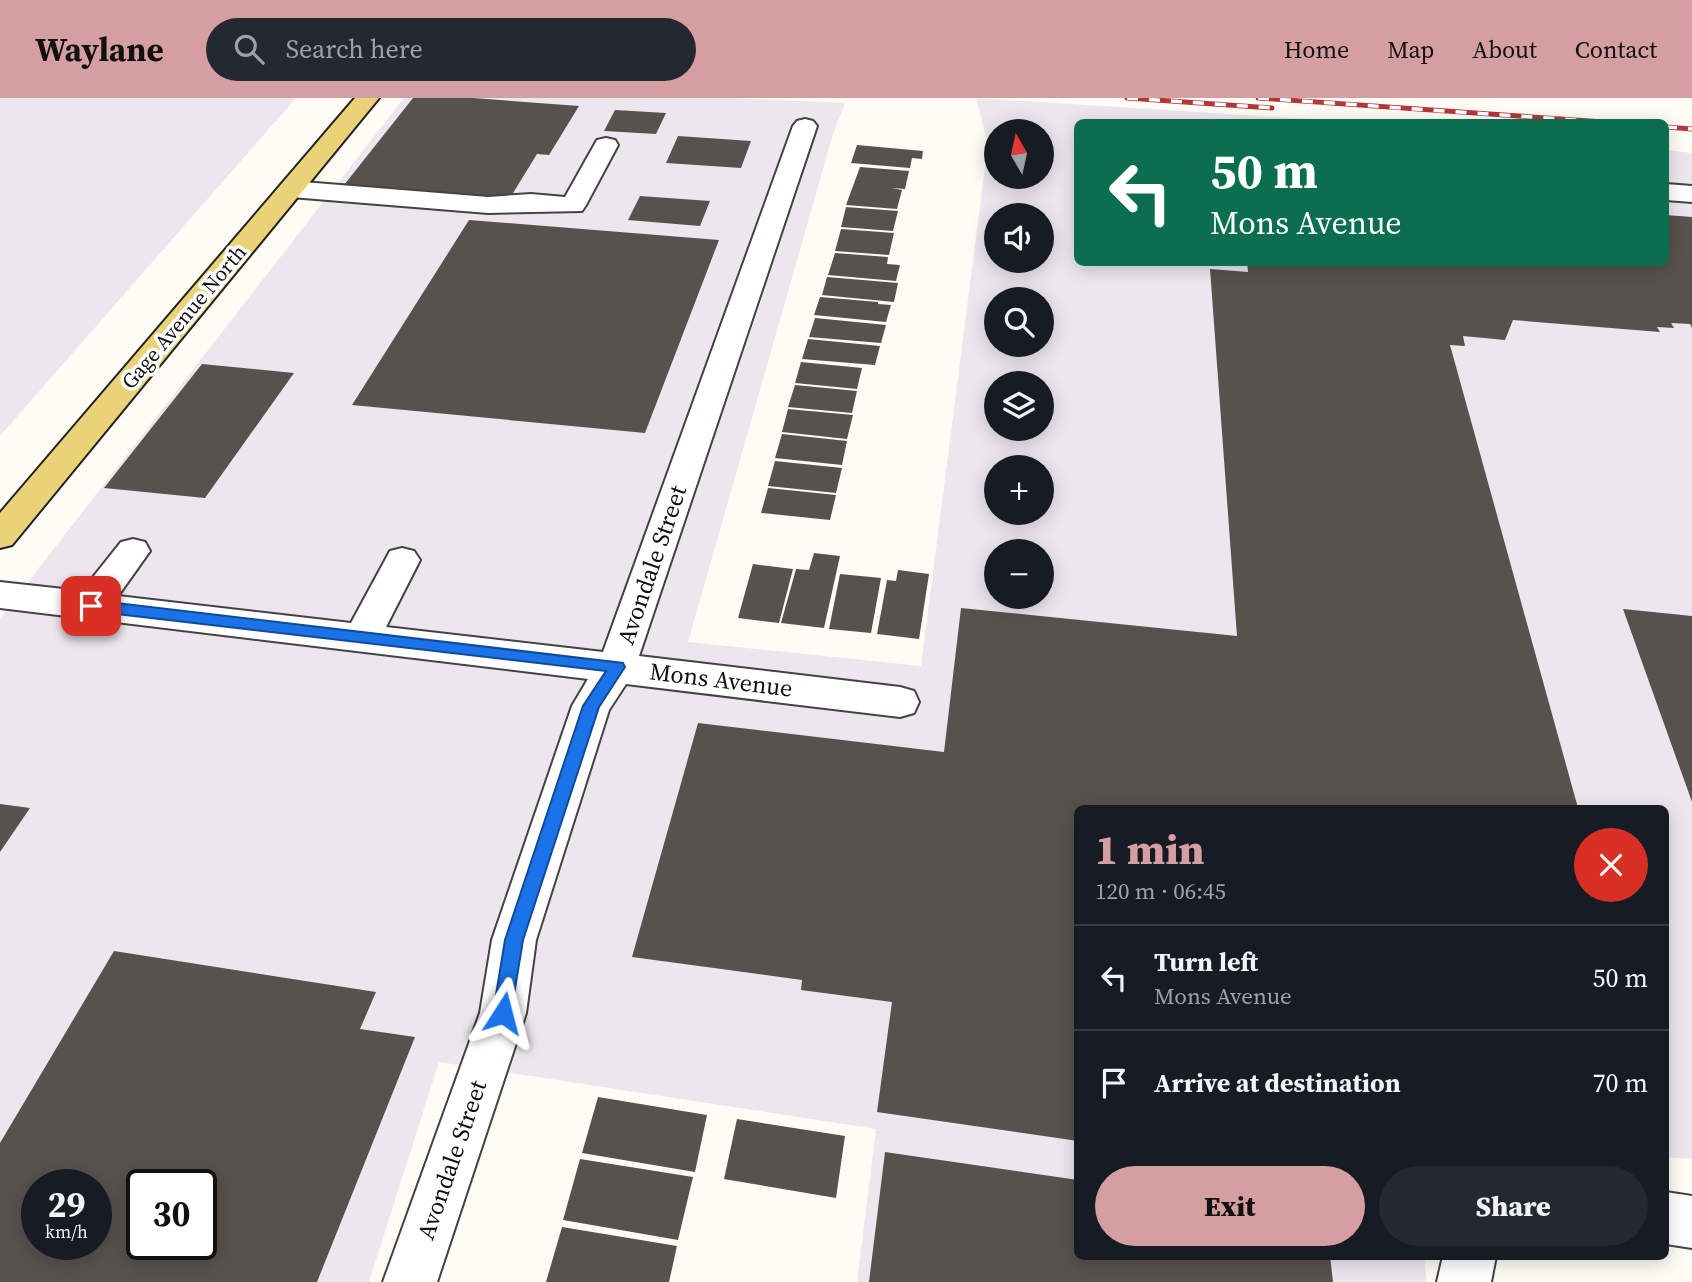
<!DOCTYPE html>
<meta charset="utf-8">
<style>
:root{--surface:#171b24;--page:#242831;--text:#f1f3f6;--muted:#9ea1a6;--line:#363941;--accent:#d59ea0}
body{margin:0;font-family:"Source Serif 4",serif;background:var(--page);color:var(--text);height:100vh;display:flex;flex-direction:column;font-size:26px;white-space:nowrap}
*{box-sizing:border-box;margin:0}
p{font-size:23px;color:var(--muted)}
.icon{flex:none;width:38px;height:38px;fill:none;stroke:currentColor;stroke-width:2;stroke-linecap:round;stroke-linejoin:round}
.map{position:relative;flex:1;overflow:hidden}
.panel{position:absolute;left:1074px;top:707px;width:595px;height:455px;display:flex;flex-direction:column;background:var(--surface);border-radius:10px;box-shadow:0 4px 18px #0003}
.panel>*{flex:none}
.guide{position:absolute;left:1074px;top:21px;width:595px;height:147px;border-radius:10px;box-shadow:0 4px 18px #0003;background:#0b6e4f;color:#fff;overflow:hidden}
.needle{width:46px;rotate:351deg}
.fabs{position:absolute;left:984px;top:21px;display:grid;gap:14px}
.fabs a{display:grid;place-items:center;width:70px;height:70px;border-radius:50%;background:var(--surface);box-shadow:0 4px 18px #0003;font-size:35px}
.speed{position:absolute;left:21px;top:1071px;display:flex;gap:14px;font-size:35px;font-weight:700;text-align:center}
.speed>*{display:grid;place-content:center;width:91px;height:91px;border-radius:50%;background:var(--surface);box-shadow:0 4px 18px #0003;line-height:1}
.speed small{font-size:18px;font-weight:400}
.speed .limit{border:4px solid #111;border-radius:10px;background:#fff;color:#111}
.pin{position:absolute;display:grid;place-items:center;width:60px;height:60px;color:#fff;margin:-30px;border-radius:14px;box-shadow:0 4px 10px #0006}
.me{position:absolute;width:77px;margin:-38px;rotate:9deg;stroke-linejoin:round;filter:drop-shadow(0 0 5px #0008)}
.turn{display:flex;align-items:center;gap:24px;height:147px;padding:0 21px;font-size:32px}
.turn .icon{width:91px;height:91px;stroke-width:2.5}
.turn b{display:block;font-size:49px;line-height:60px}
.round{display:grid;place-items:center;flex:none;width:74px;height:74px;border-radius:37px;background:var(--page)}
.overview{display:flex;align-items:center;justify-content:space-between;height:119px;padding:0 21px}
h1{font-size:42px;font-weight:800;line-height:52px;color:var(--accent)}
.cta{display:flex;gap:14px;margin-top:auto;padding:14px 21px}
.cta a{flex:1;height:80px;border-radius:42px;background:var(--accent);color:#111;font-size:28px;font-weight:800;line-height:80px;text-align:center}
.cta a+a{background:var(--page);color:var(--text)}
ul{padding:0;list-style:none}
li{display:flex;align-items:center;gap:21px;height:105px;padding:0 21px;border-top:2px solid var(--line)}
li div{flex:1}
li b{display:block;font-size:26px}
li em{font-style:normal}
header{display:flex;align-items:center;gap:42px;box-sizing:border-box;height:98px;padding:0 35px;background:var(--accent);color:#111}
header strong{font-size:33px}
nav{display:flex;gap:38px;margin-inline-start:auto;font-size:24px}
.search{width:490px;height:63px;background:var(--page);display:flex;align-items:center;gap:18px;box-sizing:border-box;padding:0 24px;border-radius:38px;color:var(--muted);font-size:26px}
.map>svg:first-child{display:block}
.industrial{fill:#ede6ee;fill-rule:evenodd}
.building{fill:#58524e;fill-rule:evenodd}
.lines{fill:none;stroke-linecap:round;stroke-linejoin:round}
.minor-casing{stroke:#434343;stroke-width:4}
.major-casing{stroke:#212121;stroke-width:4}
.minor{fill:#fff;fill-rule:evenodd}
.major{fill:#ead279;fill-rule:evenodd}
.rail-casing{stroke:#b23738;stroke-width:5}
.rail{stroke:#fff;stroke-width:3.5;stroke-dasharray:11;stroke-linecap:butt}
.route{fill:#1a73e8;stroke:#114b97;stroke-width:2}
.labels{text-anchor:middle;stroke-width:7;stroke-linejoin:round;paint-order:stroke}
.far-street-label{font-size:21px;fill:#101010;stroke:#fff}
.street-label{font-size:24px;fill:#101010;stroke:#fff}
</style>
<header>
<strong>Waylane</strong>
<div class="search"><svg class="icon" aria-label="search" viewBox="0 0 24 24"><circle cx="10" cy="10" r="6"/><path d="M15 15l6 6"/></svg>Search here</div>
<nav><a>Home</a><a>Map</a><a>About</a><a>Contact</a></nav>
</header>
<div class="map">
<svg width="1692" height="1184" viewBox="0 0 1692 1184">
<rect width="100%" height="100%" fill="#fefcf5"/>
<!-- industrial -->
<path class="industrial" d="M0,0H296L0,338Z
M404,0H735L845,5L833,36L688,544L921,568L988,46L976,0L1357,24H1078V164H1666V52L1692,55V1061L1666,1059V710H1078V1158L1424,1159L1427,1184H857L876,1031L439,964L369,1184H0V520ZM996,33H1041V79H996ZM996,117H1041V163H996ZM996,201H1041V247H996ZM996,285H1041V331H996ZM996,369H1041V415H996ZM996,453H1041V499H996ZM37,1087H96V1146H37ZM142,1087H201V1146H142Z"/>
<!-- building -->
<path class="building" d="M413,0H473L579,8L549,57L537,56L510,100L344,87Z
M615,12L666,15L656,36L604,33Z
M678,38L751,43L741,70L666,65Z
M857,47L923,53L922,61L912,60L910,70L851,65Z
M860,69L909,73L905,91L892,90L902,92L897,111L846,107Z
M640,98L710,103L700,128L628,122Z
M846,109L898,113L893,133L841,129Z
M1666,117L1692,119V230L1690,226L1671,225L1674,230L1657,229L1660,234L1513,222L1505,242L1463,238L1465,248L1450,247L1578,710H1078V1043L877,1014L892,904L801,892L802,882L632,859L698,625L944,654L961,510L1237,538L1210,171L1248,174L1247,164H1666Z
M469,122L719,142L645,335L352,307Z
M841,131L894,135L889,157L835,153Z
M835,155L888,159L887,166L900,167L896,183L828,177Z
M827,179L898,185L894,204L822,197Z
M820,199L878,204V206L891,207L886,224L814,217Z
M815,220L886,227L881,245L809,239Z
M808,241L880,248L875,267L802,261Z
M801,264L862,270L857,291L795,285Z
M202,266L294,275L205,400L104,390Z
M795,287L857,293L852,315L788,309Z
M788,311L853,317L847,341L782,334Z
M782,336L847,343L842,367L775,360Z
M775,363L842,370L836,395L768,388Z
M768,390L836,397L830,422L761,415Z
M814,455L840,458L824,530L781,525L796,471L809,472Z
M753,466L793,471L779,525L738,520Z
M898,472L929,476L919,541L877,536L887,482L896,483Z
M840,476L881,480L871,535L829,531Z
M1623,511L1692,518V704Z
M0,706L30,710L0,754Z
M114,853L376,894L360,931L415,939L317,1184H0V1045ZM37,1087H96V1146H37ZM142,1087H201V1146H142Z
M598,999L707,1017L695,1074L582,1055Z
M737,1021L845,1038L836,1100L724,1081Z
M885,1054L1078,1082V1158H1330L1333,1184H869Z
M580,1061L693,1079L678,1142L563,1122Z
M562,1129L677,1148L669,1184H546Z"/>
<g class="lines">
<!-- minor casing -->
<g class="minor-casing">
<path id="minor" d="M805,21L813,23L817,28L639,558L900,589L914,593L919,604L914,615L900,619L626,586L609,612L536,842L526,915L437,1184H383L480,915L492,842L572,608L588,581L0,510V484L82,493L121,444L133,441L145,444L150,453L118,498L351,525L390,453L402,450L414,453L420,462L386,529L603,554L793,28L797,23Z
M606,40L615,42L618,47L586,107L582,113L488,115L291,99L282,96L278,91L282,86L291,83L488,99L531,96L565,99L597,42Z
M1666,86L1692,88V104L1666,102Z
M1666,1094L1692,1098V1150L1666,1146Z
M1443,1158H1496L1491,1184H1437Z"/>
</g>
<!-- major casing -->
<g class="major-casing">
<path id="major" d="M355,0H379L12,447L0,450V415Z"/>
</g>
<!-- minor -->
<use href="#minor" class="minor"/>
<!-- major -->
<use href="#major" class="major"/>
<!-- rail casing -->
<g class="rail-casing">
<path id="rail" d="M1127,0L1272,10
M1258,0L1604,24
M1666,29L1692,31"/>
</g>
<!-- rail -->
<use href="#rail" class="rail"/>
</g>
<!-- route -->
<path class="route" d="M91,502L623,565L625,569L599,609L523,842L510,921L503,924L496,921L493,915L505,842L583,608L606,573L91,513L84,508Z"/>
<g class="labels">
<!-- far-street labels -->
<g class="far-street-label">
<text transform="translate(184 219) rotate(-50)" y="7">Gage Avenue North</text>
</g>
<!-- street labels -->
<g class="street-label">
<text transform="translate(652 467) rotate(-71)" y="8">Avondale Street</text>
<text transform="translate(721 582) rotate(7)" y="8">Mons Avenue</text>
<text transform="translate(452 1062) rotate(-71)" y="8">Avondale Street</text>
</g>
</g>
</svg>
<div class="fabs">
<a><svg class="needle" viewBox="-14 -14 28 28"><path d="M0-13l5 13h-10z" fill="#e53935"/><path d="M0 13l5-13h-10z" fill="#9ea1a6"/></svg></a>
<a><svg class="icon" aria-label="sound" viewBox="0 0 24 24"><path d="M4 9h4l5-4v14l-5-4H4zM17 9q2 3 0 6"/></svg></a>
<a><svg class="icon" aria-label="search" viewBox="0 0 24 24"><circle cx="10" cy="10" r="6"/><path d="M15 15l6 6"/></svg></a>
<a><svg class="icon" aria-label="layers" viewBox="0 0 24 24"><path d="M12 4l9 5-9 5-9-5zM3 14l9 5 9-5"/></svg></a>
<a>+</a>
<a>−</a>
</div>
<div class="speed"><div>29<small>km/h</small></div><div class="limit">30</div></div>
<div class="pin" style="left:91px;top:508px;background:#d93025"><svg class="icon" aria-label="arrive" viewBox="0 0 24 24"><path d="M6 21V4h12l-3 4 3 4H6"/></svg></div>
<svg class="me" style="left:503px;top:915px" viewBox="-20 -20 40 40"><path d="M0-17L14 15 0 8-14 15z" fill="#1a73e8" stroke="#fff" stroke-width="4"/></svg>
<div class="guide">
<div class="turn"><svg class="icon" aria-label="left" viewBox="0 0 24 24"><path d="M17 20v-9H6M10 6l-5 5 5 5"/></svg><div><b>50 m</b>Mons Avenue</div></div>
</div>
<section class="panel">
<div class="overview"><div><h1>1 min</h1><p>120 m · 06:45</p></div><a class="round" style="background:#d93025;color:#fff"><svg class="icon" aria-label="close" viewBox="0 0 24 24"><path d="M6 6l12 12M18 6L6 18"/></svg></a></div>
<ul>
<li><svg class="icon" aria-label="left" viewBox="0 0 24 24"><path d="M17 20v-9H6M10 6l-5 5 5 5"/></svg><div><b>Turn left</b><p>Mons Avenue</p></div><em>50 m</em></li>
<li><svg class="icon" aria-label="arrive" viewBox="0 0 24 24"><path d="M6 21V4h12l-3 4 3 4H6"/></svg><div><b>Arrive at destination</b></div><em>70 m</em></li>
</ul>
<div class="cta"><a>Exit</a><a>Share</a></div>
</section>
</div>
